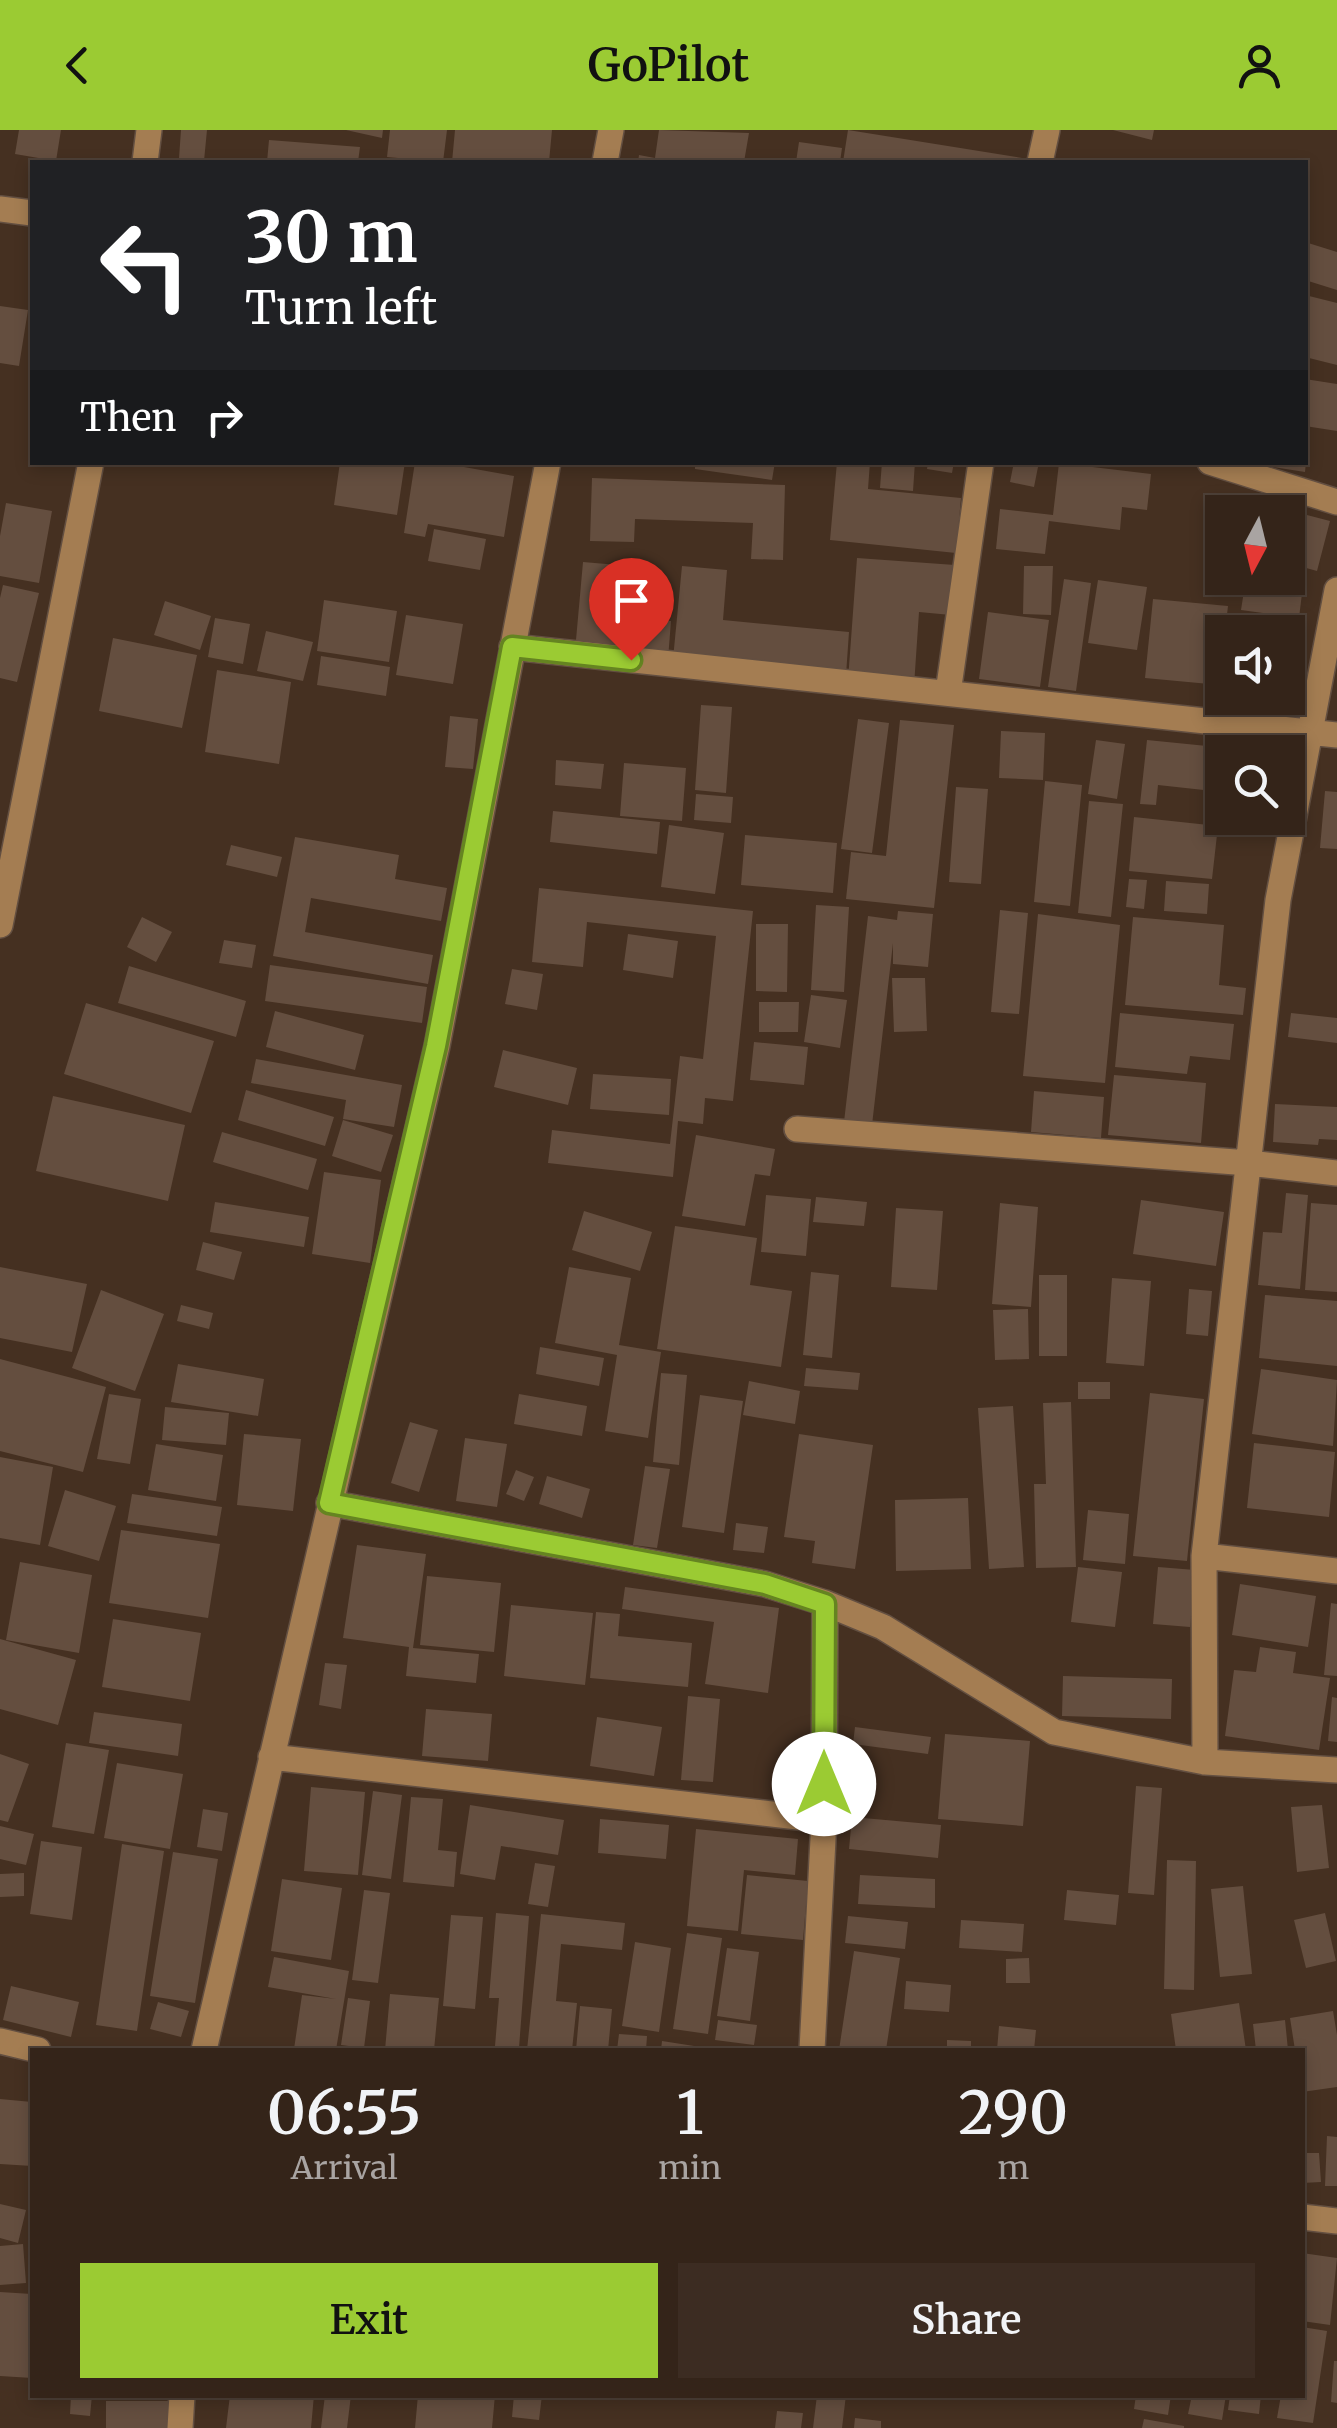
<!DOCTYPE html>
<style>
:root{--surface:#342419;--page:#3c2c22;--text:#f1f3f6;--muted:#a9a4a2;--line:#4e4138;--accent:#9bcb33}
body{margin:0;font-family:Merriweather,serif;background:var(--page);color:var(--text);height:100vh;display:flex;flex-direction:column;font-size:38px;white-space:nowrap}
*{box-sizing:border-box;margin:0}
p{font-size:32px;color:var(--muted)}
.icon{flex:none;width:55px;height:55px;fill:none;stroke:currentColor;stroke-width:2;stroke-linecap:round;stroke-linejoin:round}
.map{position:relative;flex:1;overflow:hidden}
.side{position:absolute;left:30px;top:1918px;width:1275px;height:350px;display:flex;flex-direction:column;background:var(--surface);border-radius:0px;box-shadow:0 5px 15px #0003,0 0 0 2px var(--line)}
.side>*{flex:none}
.hud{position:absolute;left:30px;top:30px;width:1278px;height:305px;border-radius:0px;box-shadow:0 5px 15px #0003,0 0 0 2px var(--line);background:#202124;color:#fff;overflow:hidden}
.needle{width:65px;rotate:187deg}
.tools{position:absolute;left:1205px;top:365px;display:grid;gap:20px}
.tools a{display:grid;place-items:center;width:100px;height:100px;border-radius:0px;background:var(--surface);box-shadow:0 5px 15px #0003,0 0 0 2px var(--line);font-size:50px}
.pin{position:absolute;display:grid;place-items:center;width:85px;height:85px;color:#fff;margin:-102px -42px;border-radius:50% 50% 50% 0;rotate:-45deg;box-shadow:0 0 10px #0007}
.pin .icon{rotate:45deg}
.me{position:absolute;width:110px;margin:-55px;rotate:0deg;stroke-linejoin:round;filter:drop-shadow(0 0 8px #0008)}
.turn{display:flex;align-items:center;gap:35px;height:210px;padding:0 50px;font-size:45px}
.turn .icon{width:130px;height:130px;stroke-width:2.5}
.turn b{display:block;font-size:70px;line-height:85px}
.then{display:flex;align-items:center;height:95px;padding:0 50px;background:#0003;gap:20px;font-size:38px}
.eta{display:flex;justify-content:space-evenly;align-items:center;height:170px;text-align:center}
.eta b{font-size:60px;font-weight:600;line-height:70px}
.button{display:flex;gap:20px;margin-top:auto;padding:20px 50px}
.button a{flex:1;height:115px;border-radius:0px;background:var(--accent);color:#111;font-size:40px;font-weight:600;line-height:115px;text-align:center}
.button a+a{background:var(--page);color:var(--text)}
header{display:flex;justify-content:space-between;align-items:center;height:130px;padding:0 50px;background:var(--accent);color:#111;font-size:45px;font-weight:600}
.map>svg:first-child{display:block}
.building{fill:#644e3f}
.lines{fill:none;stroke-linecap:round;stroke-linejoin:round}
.minor-casing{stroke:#634f41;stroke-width:28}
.minor{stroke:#a47d52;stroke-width:25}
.route-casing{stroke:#658421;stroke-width:25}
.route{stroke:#9bcb33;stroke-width:18}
</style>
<header><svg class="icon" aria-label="back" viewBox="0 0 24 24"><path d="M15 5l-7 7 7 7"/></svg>GoPilot<svg class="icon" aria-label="person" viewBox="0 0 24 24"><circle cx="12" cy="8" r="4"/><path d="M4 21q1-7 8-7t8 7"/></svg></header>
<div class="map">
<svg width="1337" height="2298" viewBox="0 0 1337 2298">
<rect width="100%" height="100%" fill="#453021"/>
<!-- building -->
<path class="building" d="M19,0H61L56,31L15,24Z
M181,0H207L204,31L179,28Z
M346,0H383L382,8Z
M390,0H447L443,32L387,27Z
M455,0H552L549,32H452Z
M659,0L749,3L744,32H638L639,25L655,28Z
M848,0L1022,28V32H843Z
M1113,0H1154L1152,10Z
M269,10L360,17L358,32H267Z
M799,12L842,18L840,32H796Z
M1305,112L1337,122V160L1305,150Z
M1305,165L1337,173V235L1305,227Z
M0,176L28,180L19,236L0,233Z
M1305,249L1337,254V301L1305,296Z
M340,332H405L397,385L334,375Z
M415,332H436L514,346L504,407L428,394L425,407L404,403Z
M695,332H775L772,350L695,339Z
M837,332H870L868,359L961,368L956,423L830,410Z
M882,332H915L913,361L880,358Z
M928,332H954L952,343L927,339Z
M1014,332H1039L1034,357L1010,352Z
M1274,332H1306L1305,342L1273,337Z
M1059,333L1151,344L1147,380L1122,377L1120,400L1049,391L1045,424L996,419L1000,379L1053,385Z
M592,348L785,355L783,430L751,429L753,393L635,389L634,412L590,411Z
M1257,372L1330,391L1317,441L1288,433V382H1254Z
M6,373L52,381L39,453L0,446V406Z
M434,399L486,409L480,440L428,431Z
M857,428L955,435L951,485L919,482L914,556L848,550Z
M583,432L618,435L614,485L671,491L668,529L575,521Z
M682,436L727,440L723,490L849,502L846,545L673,529Z
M1024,436H1053L1051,485L1023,484Z
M1288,445L1304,447L1299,488L1241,480L1246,448Z
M1064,449L1091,453L1076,561L1048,557Z
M1098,450L1147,457L1137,520L1088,513Z
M3,455L39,463L17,552L0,548V468Z
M1153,469L1228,476L1225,502H1222L1220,555L1145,548Z
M324,470L397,481L389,532L317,521Z
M165,471L211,486L200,520L154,505Z
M988,482L1049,490L1040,557L979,549Z
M406,485L463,494L453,554L396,545Z
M215,488L250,494L243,534L208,527Z
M1234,491L1306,501L1297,563L1288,561V502H1233Z
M266,501L313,512L303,551L257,541Z
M113,508L197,525L182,598L99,581Z
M321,526L390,537L386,566L317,555Z
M217,540L291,552L279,634L205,622Z
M701,575L732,577L726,663L695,660Z
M450,586L478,589L473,639L445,637Z
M858,589L889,593L872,723L841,719Z
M900,590L954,595L934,778L846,769L851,722L886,726Z
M1001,601L1045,603L1043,650L999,648Z
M1096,610L1125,614L1117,669L1088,664Z
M1147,610L1247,620V622H1222V662L1158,655L1156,675L1140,674Z
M556,630L604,634L601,659L555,655Z
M624,633L686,638L682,691L620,686Z
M1045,651L1082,655L1070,776L1034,772Z
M956,657L988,659L981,754L949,752Z
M1325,661L1337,662V719L1320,718Z
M696,664L733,667L731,693L694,690Z
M1089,671L1123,674L1111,787L1078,783Z
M553,681L660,692L657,724L550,712Z
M1134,687L1218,696L1212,749L1129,741Z
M669,695L724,703L715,764L661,757Z
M745,705L837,713L833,763L741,755Z
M295,707L399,725L395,749L447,758L441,791L311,768L305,802L433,825L428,854L273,826Z
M231,715L282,727L277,747L226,735Z
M1129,749L1147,750L1144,779L1126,777Z
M1166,751L1209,754L1207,784L1164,781Z
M539,758L753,781L733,971L705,968L703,994L678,991L673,1047L548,1033L552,1000L670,1014L680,926L703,929L716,806L587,792L583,837L532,832Z
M816,775L849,777L844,862L811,860Z
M1000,780L1028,783L1019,884L991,882Z
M898,781L933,784L928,837L893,834V813L872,995L844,992L868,786L897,790Z
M1038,784L1120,795L1105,953L1023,946Z
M142,787L172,802L156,832L127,817Z
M1133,787L1224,795L1219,855L1246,858L1243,885L1125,875Z
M756,794H788L787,862L756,861Z
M628,804L678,811L673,848L623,840Z
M224,810L256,815L252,838L219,833Z
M270,835L427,857L422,893L265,871Z
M129,836L246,871L236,907L118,873Z
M512,839L543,844L537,880L505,874Z
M892,848H925L927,901L894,902Z
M811,865L847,870L840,918L804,912Z
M759,872H799L798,902H759Z
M86,873L214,911L191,983L64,944Z
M275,881L364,905L355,940L266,917Z
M1120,883L1234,894L1230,930L1190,926L1187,944L1115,937Z
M1291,883L1337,888V913L1288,907Z
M754,912L808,917L804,955L750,950Z
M503,920L577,938L568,975L494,957Z
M256,929L402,955L394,997L343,989L346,970L251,953Z
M593,944L671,949L669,985L590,979Z
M1114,945L1206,953L1201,1013L1108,1005Z
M246,960L334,987L325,1016L238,990Z
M1034,961L1104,967L1101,1008L1031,1002Z
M53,966L185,995L168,1071L36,1041Z
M1275,974L1337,977V1010L1319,1009L1318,1015L1273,1012Z
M343,990L393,1005L381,1042L332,1026Z
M222,1002L317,1029L308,1060L213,1032Z
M696,1005L775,1019L770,1046L755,1044L745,1096L682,1086Z
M324,1042L381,1050L370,1133L312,1124Z
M1286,1063L1308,1065L1300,1159L1258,1155L1263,1102L1282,1103Z
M766,1065L811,1069L806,1126L761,1122Z
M816,1067L867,1072L864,1096L813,1092Z
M1141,1070L1224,1082L1216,1136L1133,1124Z
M215,1072L309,1087L304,1117L210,1102Z
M1000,1073L1038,1077L1031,1177L992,1174Z
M1311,1073L1337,1075V1162L1305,1160Z
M896,1078L943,1081L937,1160L891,1157Z
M584,1081L652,1102L640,1141L572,1120Z
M675,1096L757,1108L750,1155L792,1161L781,1237L657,1219Z
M203,1112L242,1122L234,1150L196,1140Z
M0,1137L87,1154L72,1222L0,1208Z
M569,1137L631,1148L619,1215L661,1222L648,1308L605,1301L617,1225L555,1213Z
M811,1142L839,1145L832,1228L803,1225Z
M1039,1145H1067V1226H1039Z
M1112,1148L1151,1151L1144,1236L1106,1233Z
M1189,1159L1212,1161L1208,1206L1186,1204Z
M101,1160L164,1184L135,1261L72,1238Z
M1265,1165L1337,1171V1236L1259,1228Z
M181,1175L213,1183L209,1199L177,1191Z
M1028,1179L1029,1229L995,1230L993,1180Z
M540,1217L604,1228L599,1256L536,1244Z
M0,1229L106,1257L83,1342L0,1321Z
M178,1234L264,1249L258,1286L171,1272Z
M806,1238L860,1243L858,1260L804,1256Z
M1261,1239L1337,1250L1333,1316L1252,1304Z
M661,1243L687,1245L679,1335L653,1332Z
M749,1251L800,1261L795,1294L743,1285Z
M1078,1252H1110V1269H1078Z
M1150,1263L1204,1269L1187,1431L1133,1426Z
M109,1264L141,1269L130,1334L97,1329Z
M519,1264L587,1276L582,1306L514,1294Z
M700,1265L743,1271L724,1403L682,1397Z
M1071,1272L1076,1437L1036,1438L1034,1354H1046L1043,1273Z
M1013,1276L1024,1437L989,1439L978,1278Z
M165,1277L229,1283L226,1315L162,1310Z
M410,1292L438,1300L419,1362L391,1353Z
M244,1304L301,1309L293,1381L237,1375Z
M799,1304L873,1315L855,1439L812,1433L815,1411L784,1407Z
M465,1308L507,1314L497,1377L456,1371Z
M1254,1313L1335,1322L1329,1387L1247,1378Z
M156,1314L223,1325L216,1371L148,1360Z
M0,1327L53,1337L40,1415L0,1408Z
M645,1336L670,1339L657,1418L633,1415Z
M516,1340L534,1347L524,1371L506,1364Z
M547,1346L590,1359L582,1388L539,1374Z
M65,1360L116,1376L99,1431L48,1416Z
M132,1364L222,1377L217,1406L127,1393Z
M968,1368L971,1439L896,1441L895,1370Z
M1088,1380L1129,1384L1125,1434L1083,1430Z
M736,1393L768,1397L764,1423L733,1420Z
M121,1400L220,1414L208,1488L109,1473Z
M357,1415L426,1424L413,1518L479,1524L476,1553L406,1546L409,1517L343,1508Z
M20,1432L92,1445L79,1523L6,1510Z
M1078,1437L1122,1442L1115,1497L1071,1492Z
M1158,1437L1195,1440L1190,1497L1153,1494Z
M427,1446L501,1453L494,1522L420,1515Z
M1240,1454L1316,1466L1308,1517L1232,1505Z
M625,1457L779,1478L768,1563L705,1554L714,1492L622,1479Z
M1331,1473L1337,1474V1546L1324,1545Z
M511,1475L593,1483L585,1555L504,1546Z
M596,1482L620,1484L618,1506L692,1513L688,1557L590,1548Z
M113,1489L201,1503L190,1571L102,1557Z
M0,1509L76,1530L58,1595L0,1579Z
M1260,1517L1296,1522L1293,1543L1330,1548L1319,1620L1225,1606L1234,1540L1256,1542Z
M325,1533L347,1535L341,1579L319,1575Z
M1063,1546L1172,1549L1171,1589L1062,1586Z
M688,1566L720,1569L713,1652L681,1650Z
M1332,1567L1337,1568V1612L1328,1611Z
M426,1579L492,1584L488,1631L422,1626Z
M94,1582L182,1594L178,1626L89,1613Z
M597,1587L662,1597L654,1646L590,1636Z
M855,1597L931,1607L928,1624L853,1614Z
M945,1604L1030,1611L1023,1696L938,1689Z
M66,1613L109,1620L94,1704L52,1697Z
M0,1624L29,1634L8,1692L0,1690Z
M117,1633L183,1644L170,1719L104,1708Z
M1136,1656L1162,1658L1154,1765L1128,1763Z
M311,1657L365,1662L358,1745L304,1741Z
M373,1661L402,1665L391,1749L362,1745Z
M411,1667L443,1669L438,1720L457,1722L454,1757L403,1752Z
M470,1675L564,1690L558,1725L501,1716L495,1750L460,1744Z
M1322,1675L1329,1738L1297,1742L1291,1677Z
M203,1679L228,1683L222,1721L197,1717Z
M852,1687L941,1695L938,1728L849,1719Z
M600,1689L669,1695L666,1729L598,1723Z
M0,1696L34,1704L26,1735L0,1729Z
M696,1699L798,1709L795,1745L744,1740L738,1801L687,1796Z
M41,1711L82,1717L72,1790L30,1784Z
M122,1714L164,1721L137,1901L96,1895Z
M173,1722L218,1729L195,1873L150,1866Z
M1167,1730L1196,1731L1194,1860L1164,1859Z
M535,1733L555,1736L548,1777L528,1774Z
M24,1743V1766L0,1767V1744Z
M747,1745L808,1751L803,1810L741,1804Z
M860,1745L935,1749V1778L858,1774Z
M282,1749L342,1758L331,1830L271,1821Z
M1243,1756L1252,1844L1220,1847L1211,1759Z
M364,1760L390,1763L378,1853L352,1850Z
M1067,1760L1119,1765L1116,1795L1064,1790Z
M496,1783L529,1786L519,1918L495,1916L499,1868H489Z
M1325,1783L1336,1831L1306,1838L1294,1790Z
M541,1784L625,1793L622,1820L561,1814L556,1871L577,1873L572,1920H527Z
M451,1785L483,1787L475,1879L443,1876Z
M848,1786L908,1792L905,1819L845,1813Z
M961,1790L1024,1794L1022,1822L959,1818Z
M687,1803L722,1808L708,1904L673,1899Z
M635,1812L671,1818L659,1902L622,1896Z
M727,1818L759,1822L750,1891L717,1886Z
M854,1821L900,1828L886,1920H839Z
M274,1827L349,1841L336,1920L294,1919L302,1865L336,1869L268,1857Z
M1029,1828L1030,1853H1006V1829Z
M906,1851L951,1855L949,1882L904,1879Z
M11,1856L79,1872L71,1907L3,1890Z
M390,1864L439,1868L434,1920H385Z
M348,1868L370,1871L364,1918L341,1915Z
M158,1872L189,1881L181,1907L150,1899Z
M1239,1873L1246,1920H1176L1171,1884Z
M580,1876L612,1879L608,1920H576Z
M1333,1881L1337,1905V1957L1302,1962V1920H1295L1290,1888Z
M718,1890L757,1895L754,1915L715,1910Z
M1285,1890L1288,1920H1256L1253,1894Z
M999,1896L1036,1900L1034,1920H997Z
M619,1904L647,1906L646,1920H617Z
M947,1910L971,1911V1920H947Z
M662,1911L707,1918V1920H661Z
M0,1969L32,1972V2036L0,2034Z
M1327,2006L1337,2007V2056H1325Z
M1302,2023H1319L1321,2052L1302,2053Z
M0,2074L26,2080L18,2113L0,2108Z
M23,2114L26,2153L0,2155V2116Z
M1302,2123L1337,2128L1330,2195L1302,2191Z
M0,2162L32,2164V2248L0,2246Z
M1302,2197L1327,2201L1313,2293L1277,2288L1281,2265H1302Z
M1334,2231H1337V2273L1331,2272Z
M71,2265H92L90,2286L70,2284Z
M230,2265H314L311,2298H226Z
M325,2265H351L347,2298H321Z
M418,2265H495L492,2298H415Z
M514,2265H542L539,2290L512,2287Z
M817,2265H846L842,2298H813Z
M1136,2265H1171L1168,2285L1134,2279Z
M1192,2265H1226L1222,2290L1188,2284Z
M1230,2265H1261L1259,2284L1228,2280Z
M106,2271H169V2298H106Z
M777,2281L803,2283L801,2298H775Z
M855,2288L881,2291V2298H854Z
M1144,2289L1184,2296V2298H1142Z"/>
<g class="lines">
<!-- minor casing -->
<g class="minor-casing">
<path id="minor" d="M145,32L149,0
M605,32L611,0
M1040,32L1047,0
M0,79L32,83
M1210,332L1337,372
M512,517L1337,605
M948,563L981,332
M0,795L91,332
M797,999L1249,1033L1337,1043
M329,1373L765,1454L825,1473L883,1497L1054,1602L1205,1632L1337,1640
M1204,1426L1337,1441
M271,1627L824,1690
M1205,1632L1204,1426L1278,770L1337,460
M0,1911L38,1920
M204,1920L437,916L548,332
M812,1920L824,1690L825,1473
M1302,2087L1337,2091
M180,2298L182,2265"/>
</g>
<!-- minor -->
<use href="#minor" class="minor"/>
</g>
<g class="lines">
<!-- route casing -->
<g class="route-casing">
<path id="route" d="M631,530L512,517L436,916L329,1373L765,1454L825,1474L824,1654"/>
</g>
<!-- route -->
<use href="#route" class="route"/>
</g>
</svg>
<div class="tools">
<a><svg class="needle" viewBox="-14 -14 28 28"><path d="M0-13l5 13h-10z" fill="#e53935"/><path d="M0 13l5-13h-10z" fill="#a9a4a2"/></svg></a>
<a><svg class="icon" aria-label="sound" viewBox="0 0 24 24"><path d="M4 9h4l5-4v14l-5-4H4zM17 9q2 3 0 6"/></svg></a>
<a><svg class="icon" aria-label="search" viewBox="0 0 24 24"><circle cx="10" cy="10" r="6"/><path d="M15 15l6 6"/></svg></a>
</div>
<div class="pin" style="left:631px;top:530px;background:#d93025"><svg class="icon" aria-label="arrive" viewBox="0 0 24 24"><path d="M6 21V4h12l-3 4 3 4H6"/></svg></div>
<svg class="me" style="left:824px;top:1654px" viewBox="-20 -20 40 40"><circle r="19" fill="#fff"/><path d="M0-13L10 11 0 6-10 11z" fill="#9bcb33"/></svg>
<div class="hud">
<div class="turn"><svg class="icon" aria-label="left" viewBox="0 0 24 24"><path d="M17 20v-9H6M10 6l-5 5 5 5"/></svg><div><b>30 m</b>Turn left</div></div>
<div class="then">Then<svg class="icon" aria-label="right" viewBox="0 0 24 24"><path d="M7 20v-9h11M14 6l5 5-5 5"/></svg></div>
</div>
<section class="side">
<div class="eta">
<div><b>06:55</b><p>Arrival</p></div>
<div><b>1</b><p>min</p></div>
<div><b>290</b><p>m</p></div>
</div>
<div class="button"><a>Exit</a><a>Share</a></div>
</section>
</div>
